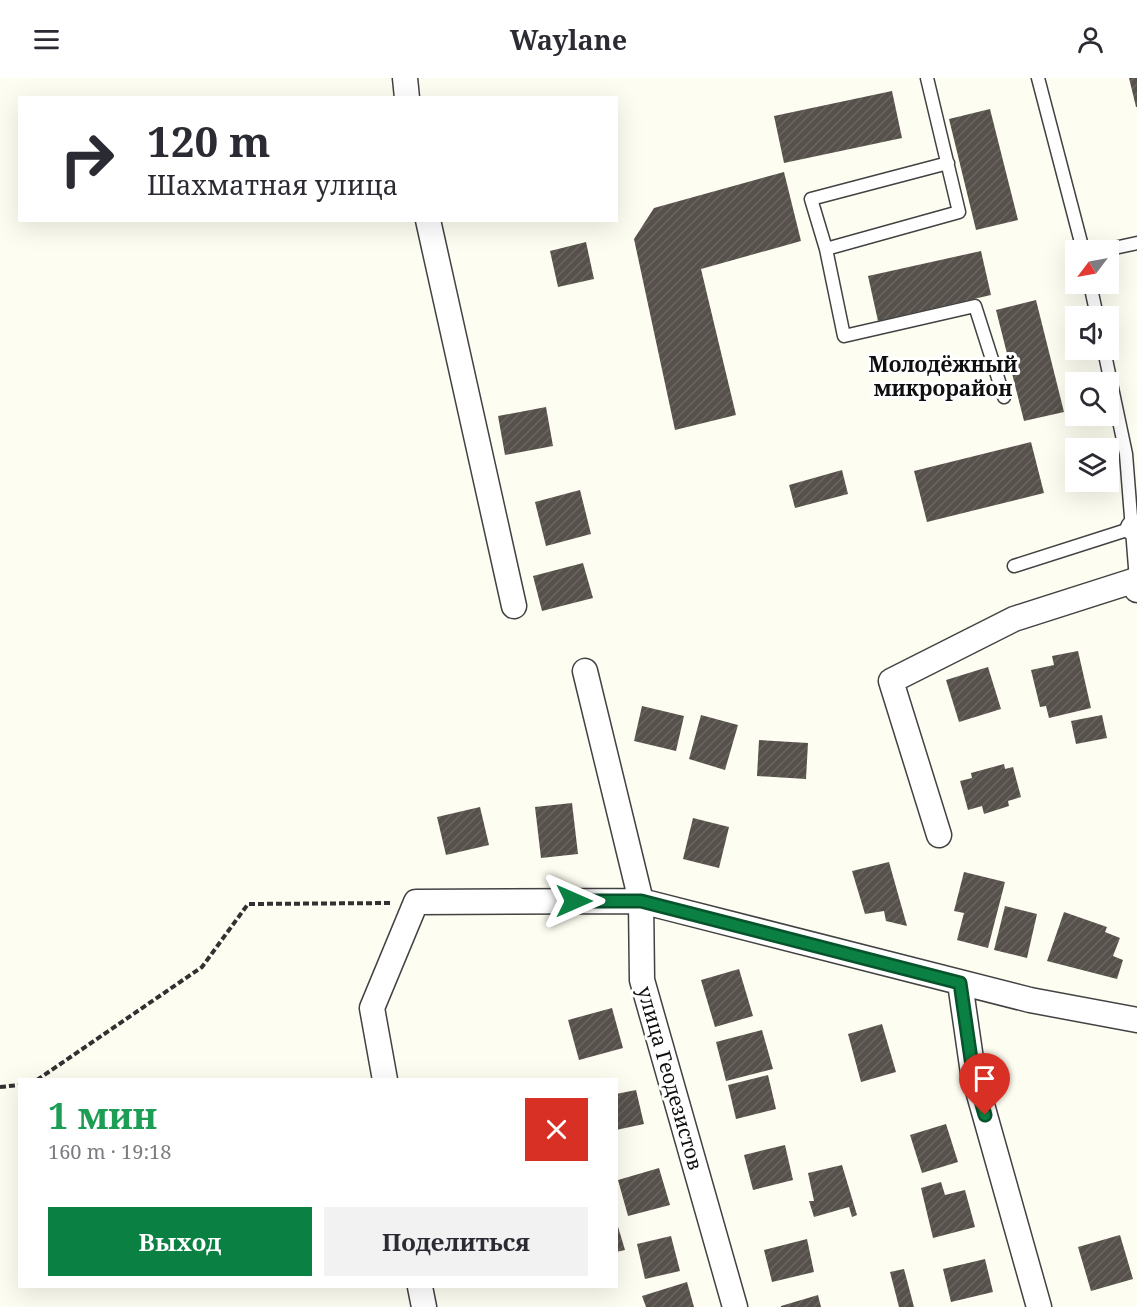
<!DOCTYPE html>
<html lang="ru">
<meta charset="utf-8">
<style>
:root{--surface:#fff;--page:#f2f2f3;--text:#2b2b33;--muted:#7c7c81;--accent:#0b8043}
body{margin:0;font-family:"Noto Serif",serif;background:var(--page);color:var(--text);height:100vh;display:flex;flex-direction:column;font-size:22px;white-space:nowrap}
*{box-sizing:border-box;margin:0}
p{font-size:20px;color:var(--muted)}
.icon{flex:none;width:33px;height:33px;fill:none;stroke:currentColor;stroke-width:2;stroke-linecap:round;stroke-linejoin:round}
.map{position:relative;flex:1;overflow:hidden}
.sheet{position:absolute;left:18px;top:1000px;width:600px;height:210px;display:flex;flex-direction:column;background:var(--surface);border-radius:0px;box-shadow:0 6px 24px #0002}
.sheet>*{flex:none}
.hud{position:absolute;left:18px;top:18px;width:600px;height:126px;border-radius:0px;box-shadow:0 6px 24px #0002;background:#fff;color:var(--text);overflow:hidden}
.needle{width:39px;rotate:238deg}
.buttons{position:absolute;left:1065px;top:162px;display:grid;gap:12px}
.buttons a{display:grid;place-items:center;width:54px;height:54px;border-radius:0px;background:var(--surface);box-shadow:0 6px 24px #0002;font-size:30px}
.pin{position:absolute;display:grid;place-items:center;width:51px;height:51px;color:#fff;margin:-62px -26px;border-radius:50% 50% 50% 0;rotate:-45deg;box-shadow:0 0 6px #0007}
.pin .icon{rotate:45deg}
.me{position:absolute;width:66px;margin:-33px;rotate:90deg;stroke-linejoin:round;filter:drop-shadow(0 0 4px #0008)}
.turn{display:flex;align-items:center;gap:21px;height:126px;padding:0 30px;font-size:27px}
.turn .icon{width:78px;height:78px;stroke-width:2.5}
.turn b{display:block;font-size:42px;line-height:51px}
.round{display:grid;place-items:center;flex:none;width:63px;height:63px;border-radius:0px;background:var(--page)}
.headline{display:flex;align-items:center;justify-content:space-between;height:102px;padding:0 30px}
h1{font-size:36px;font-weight:700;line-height:45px;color:#1e9e55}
.cta{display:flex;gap:12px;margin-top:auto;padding:12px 30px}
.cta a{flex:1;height:69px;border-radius:0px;background:var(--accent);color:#fff;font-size:24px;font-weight:700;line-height:69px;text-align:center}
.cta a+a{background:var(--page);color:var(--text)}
header{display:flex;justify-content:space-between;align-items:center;height:78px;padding:0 30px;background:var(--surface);font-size:27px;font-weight:700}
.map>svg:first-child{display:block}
.building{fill:url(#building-hatch)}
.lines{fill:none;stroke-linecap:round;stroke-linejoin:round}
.service-casing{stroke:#424242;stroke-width:15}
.minor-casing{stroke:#424242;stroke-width:27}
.path{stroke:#313131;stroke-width:4;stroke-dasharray:6 3;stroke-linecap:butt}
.service{stroke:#fff;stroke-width:12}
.minor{stroke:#fff;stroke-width:24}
.route-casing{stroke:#07532c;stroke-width:15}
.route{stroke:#0b8043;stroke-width:10}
.labels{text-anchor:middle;stroke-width:6;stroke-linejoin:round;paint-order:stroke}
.street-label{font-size:20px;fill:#0f0f0f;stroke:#fff}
.neighbourhood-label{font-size:21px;font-weight:bold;fill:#0f0f0f;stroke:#fff}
</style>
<header><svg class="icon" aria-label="menu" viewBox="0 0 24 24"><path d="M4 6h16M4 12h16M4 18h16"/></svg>Waylane<svg class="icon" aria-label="person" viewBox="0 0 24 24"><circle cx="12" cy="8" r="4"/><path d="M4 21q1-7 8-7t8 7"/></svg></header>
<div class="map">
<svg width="1137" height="1229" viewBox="0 0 1137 1229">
<defs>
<pattern id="building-hatch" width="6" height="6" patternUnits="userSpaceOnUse" patternTransform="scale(1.5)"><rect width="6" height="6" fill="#57514c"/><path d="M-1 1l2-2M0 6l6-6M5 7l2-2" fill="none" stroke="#6a6561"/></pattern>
</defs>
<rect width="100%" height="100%" fill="#fefdf1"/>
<!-- building -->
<path class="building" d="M1129,0H1137V29H1136Z
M892,13L902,60L784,85L774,38Z
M990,31L1018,142L976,152L949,41Z
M784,94L801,163L701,191L736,337L675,352L634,161L654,130Z
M586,164L594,201L558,209L550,173Z
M981,173L991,217L878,243L868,198Z
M1036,222L1064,334L1024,343L996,232Z
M546,329L553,368L505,377L498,338Z
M1031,364L1044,415L927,444L914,393Z
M842,392L848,416L795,430L789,407Z
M580,412L591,456L546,468L535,424Z
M583,485L593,520L542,533L533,498Z
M1078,573L1091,630L1049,640L1046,628L1040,629L1031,592L1054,587L1052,578Z
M988,589L1001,631L959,644L946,602Z
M642,628L684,638L676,673L634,663Z
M701,637L738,647L725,692L689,681Z
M1102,637L1107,660L1076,666L1071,643Z
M759,662L808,665L806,701L757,698Z
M1004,686L1005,691L1013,689L1021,719L1008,723L1009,728L984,736L982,728L968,732L960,703L972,700L971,695Z
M572,725L578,776L541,780L535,729Z
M480,729L489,767L446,777L437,739Z
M693,740L729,749L719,790L683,781Z
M889,784L907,848L886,843L884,833L865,836L852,793Z
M964,794L1005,804L988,870L957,862L964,835L954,833Z
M1005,828L1037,836L1027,880L994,872Z
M1064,834L1107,849L1105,854L1120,860L1113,878L1123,882L1117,901L1047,883Z
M739,891L753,938L715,949L701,902Z
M612,930L623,970L579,982L568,942Z
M882,946L896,994L861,1004L848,956Z
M762,952L773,991L726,1003L716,964Z
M768,997L776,1031L736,1041L728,1007Z
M636,1012L644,1046L616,1052V1016Z
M946,1046L958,1084L922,1095L910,1057Z
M785,1067L793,1102L753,1112L744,1077Z
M842,1087L857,1137L852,1139L849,1129L814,1139L809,1123H814L808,1095Z
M659,1090L670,1127L628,1138L618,1102Z
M941,1104L945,1117L965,1112L975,1149L933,1160L921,1110Z
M616,1142L625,1172L616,1174Z
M1120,1157L1133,1201L1091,1213L1078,1169Z
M671,1158L680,1193L645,1201L637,1166Z
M807,1161L814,1194L772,1204L764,1172Z
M985,1181L993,1214L951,1224L943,1191Z
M904,1191L914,1229H899L890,1194Z
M687,1204L694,1229H646L642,1218Z
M818,1217L821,1229H781V1228Z"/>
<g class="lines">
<!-- service casing -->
<g class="service-casing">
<path id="service" d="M927,0L959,134L826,171L844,258L975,228L1004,319
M1038,0L1083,172
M826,171L811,121L948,85
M1105,172L1137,165
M1090,206L1097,238
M1104,272L1126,376L1136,502
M1014,488L1133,450"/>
</g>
<!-- minor casing -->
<g class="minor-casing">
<path id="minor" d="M405,0L407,20
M428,142L514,528
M1133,450L1137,449
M585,593L641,823L642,902L735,1229
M939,757L891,603L1014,541L1136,502L1137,512
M960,905L973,995L1039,1229
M385,1002L372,930L416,824L641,823L1030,922L1137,942
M420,1209L424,1229"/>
</g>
<!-- path -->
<path class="path" d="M37,1002L202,889L248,826L391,825
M0,1009L20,1007"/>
<!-- service -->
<use href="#service" class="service"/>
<!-- minor -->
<use href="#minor" class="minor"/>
</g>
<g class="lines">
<!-- route casing -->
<g class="route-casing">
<path id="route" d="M574,823H641L960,905L973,995L985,1037"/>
</g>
<!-- route -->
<use href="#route" class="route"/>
</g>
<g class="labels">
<!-- street labels -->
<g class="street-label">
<text transform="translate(670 1000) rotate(74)" y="7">улица Геодезистов</text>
</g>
<!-- neighbourhood labels -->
<g class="neighbourhood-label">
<text x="943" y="294">Молодёжный<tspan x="943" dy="24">микрорайон</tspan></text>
</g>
</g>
</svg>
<div class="buttons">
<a><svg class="needle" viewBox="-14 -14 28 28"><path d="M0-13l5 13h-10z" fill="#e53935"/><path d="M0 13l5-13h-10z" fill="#7c7c81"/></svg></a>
<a><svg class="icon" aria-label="sound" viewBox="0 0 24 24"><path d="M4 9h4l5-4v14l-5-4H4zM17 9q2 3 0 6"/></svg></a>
<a><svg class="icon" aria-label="search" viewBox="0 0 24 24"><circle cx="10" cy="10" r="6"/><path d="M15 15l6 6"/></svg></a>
<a><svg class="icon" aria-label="layers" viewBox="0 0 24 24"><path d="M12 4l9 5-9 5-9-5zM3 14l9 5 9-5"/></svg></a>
</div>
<div class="pin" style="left:985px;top:1037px;background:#d93025"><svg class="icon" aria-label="arrive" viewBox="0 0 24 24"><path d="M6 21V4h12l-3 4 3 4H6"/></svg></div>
<svg class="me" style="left:574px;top:823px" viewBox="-20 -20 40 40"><path d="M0-17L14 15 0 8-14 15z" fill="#0b8043" stroke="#fff" stroke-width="4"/></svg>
<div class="hud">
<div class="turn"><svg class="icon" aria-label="right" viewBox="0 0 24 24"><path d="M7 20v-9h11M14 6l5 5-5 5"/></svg><div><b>120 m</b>Шахматная улица</div></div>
</div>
<section class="sheet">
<div class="headline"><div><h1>1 мин</h1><p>160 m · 19:18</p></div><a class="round" style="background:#d93025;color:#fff"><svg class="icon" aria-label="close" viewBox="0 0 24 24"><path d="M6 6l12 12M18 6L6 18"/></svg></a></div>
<div class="cta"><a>Выход</a><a>Поделиться</a></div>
</section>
</div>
